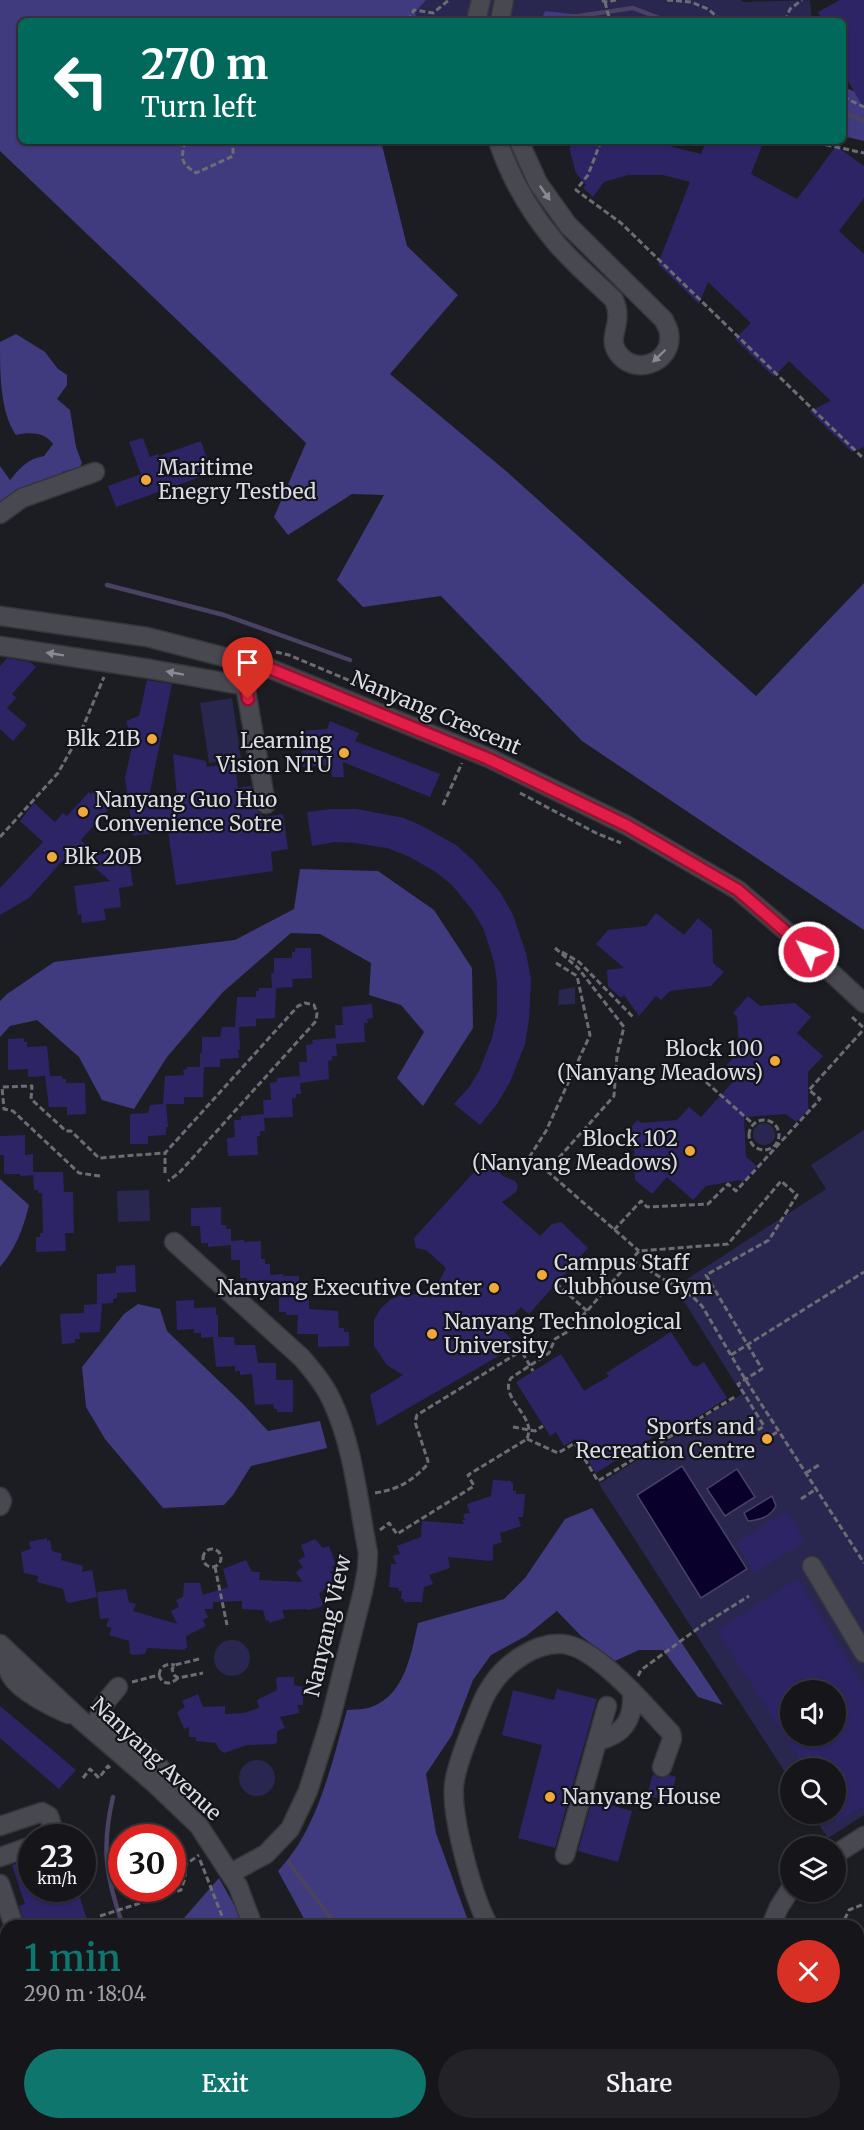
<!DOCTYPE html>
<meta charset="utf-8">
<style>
:root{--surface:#15151a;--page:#222227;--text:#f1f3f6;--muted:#9d9fa2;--line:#343439;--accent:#0f766e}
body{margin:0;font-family:Merriweather,serif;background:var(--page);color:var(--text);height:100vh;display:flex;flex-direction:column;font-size:22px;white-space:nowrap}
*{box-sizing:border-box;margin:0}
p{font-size:20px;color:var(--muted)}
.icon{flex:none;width:33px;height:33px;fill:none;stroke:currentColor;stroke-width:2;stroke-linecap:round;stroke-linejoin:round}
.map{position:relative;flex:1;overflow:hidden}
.panel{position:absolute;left:0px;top:1920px;width:864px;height:210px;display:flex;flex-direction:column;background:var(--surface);border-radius:18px 18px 0 0;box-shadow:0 2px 4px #0004,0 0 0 2px var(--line)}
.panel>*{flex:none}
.top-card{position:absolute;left:18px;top:18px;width:828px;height:126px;border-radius:9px;box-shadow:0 2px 4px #0004,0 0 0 2px var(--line);background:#00695c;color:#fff;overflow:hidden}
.fabs{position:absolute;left:780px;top:1680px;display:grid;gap:12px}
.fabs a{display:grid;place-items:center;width:66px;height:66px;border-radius:50%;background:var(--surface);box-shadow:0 2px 4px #0004,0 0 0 2px var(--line);font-size:30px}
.speed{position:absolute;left:18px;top:1824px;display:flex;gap:12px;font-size:30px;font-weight:700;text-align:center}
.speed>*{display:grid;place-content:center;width:78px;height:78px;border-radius:50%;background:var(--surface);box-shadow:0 2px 4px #0004,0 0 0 2px var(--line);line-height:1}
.speed small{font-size:15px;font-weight:400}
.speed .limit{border:9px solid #d22;background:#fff;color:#111}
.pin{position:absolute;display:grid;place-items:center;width:51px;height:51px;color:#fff;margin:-62px -26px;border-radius:50% 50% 50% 0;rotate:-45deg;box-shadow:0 0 6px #0007}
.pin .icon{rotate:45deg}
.me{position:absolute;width:66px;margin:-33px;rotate:312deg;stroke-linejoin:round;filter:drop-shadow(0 0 4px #0008)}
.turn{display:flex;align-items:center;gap:21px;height:126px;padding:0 24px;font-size:27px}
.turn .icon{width:78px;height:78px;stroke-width:2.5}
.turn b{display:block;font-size:42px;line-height:51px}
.round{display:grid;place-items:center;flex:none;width:63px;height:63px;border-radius:32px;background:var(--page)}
.summary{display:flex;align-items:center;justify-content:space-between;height:102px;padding:0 24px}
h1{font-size:36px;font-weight:600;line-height:45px;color:var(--accent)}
.button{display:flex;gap:12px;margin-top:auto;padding:12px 24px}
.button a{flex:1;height:69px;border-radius:36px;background:var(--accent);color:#fff;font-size:24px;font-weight:600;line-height:69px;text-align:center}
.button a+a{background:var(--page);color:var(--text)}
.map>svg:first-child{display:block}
.green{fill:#29274f;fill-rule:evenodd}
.forest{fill:#403a7e}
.water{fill:#0a002c;stroke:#494262;stroke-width:1.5}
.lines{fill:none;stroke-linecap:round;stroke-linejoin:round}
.stream{stroke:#494262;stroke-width:4.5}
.building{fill:#2d2466;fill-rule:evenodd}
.minor-casing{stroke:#36363b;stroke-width:21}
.path{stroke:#6c6c72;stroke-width:3;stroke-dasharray:6 3;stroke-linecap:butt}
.minor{stroke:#484851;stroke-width:18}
.oneway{fill:#8a8b92}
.route-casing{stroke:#92132f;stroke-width:15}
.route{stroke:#e11d48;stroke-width:10}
.poi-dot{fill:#eea83c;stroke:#13131a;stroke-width:2}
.labels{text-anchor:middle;stroke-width:4.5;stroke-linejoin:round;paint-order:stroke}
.poi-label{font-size:21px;fill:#dbdce1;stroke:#13131a;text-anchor:start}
.street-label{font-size:21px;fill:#dbdce1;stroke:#13131a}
</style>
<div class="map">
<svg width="864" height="2130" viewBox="0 0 864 2130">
<rect width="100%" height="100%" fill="#1c1c23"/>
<!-- green -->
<path class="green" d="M404,0H741L742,2L810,0L812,21H290Z
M232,698L241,758L209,763L200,703Z
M575,987V1004L558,1005L559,990Z
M753 1134a11 11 0 1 1 22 0a11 11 0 1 1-22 0Z
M864,1130V1815L828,1838L812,1814H836V1768H790V1780L599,1484L742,1394L675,1287L826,1189L811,1165ZM790,1690H836V1736H790Z
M149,1190L150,1221L118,1222L117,1191Z
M214 1658a18 18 0 1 1 36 0a18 18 0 1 1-36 0Z
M239 1778a18 18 0 1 1 36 0a18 18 0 1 1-36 0Z
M617,2124H664L658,2130H621Z
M680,2124H738L732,2130H686Z
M751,2124H833L839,2130H757Z"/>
<!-- forest -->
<path class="forest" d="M0,0H426L415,12L417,21H21V141H381L407,246L458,295L390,374L506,471L756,696L864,583V930L582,741L441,596L363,607L337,580L384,495L352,494L288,535L274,517L306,443L0,151Z
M545,11L626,20L630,21H541Z
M843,87L864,95V141L843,136Z
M16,334L45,352L58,369L67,375V385L57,399L70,410L76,447L82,463L80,467L62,472L57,485L0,506V466L10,480C20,468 27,459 44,456L53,444C45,432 29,432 16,435C0,412 0,373 0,342Z
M300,869L378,871L434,910L472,968L473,1028L423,1106L397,1078L424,1032L401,1005L369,995L371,963L320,934L291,933L223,992L167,1057L134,1109L102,1100L79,1057L37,1020L10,1026L0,1037V1001L7,994L54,962L235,940L294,909Z
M0,1179L29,1205C24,1227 15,1250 0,1267Z
M138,1304L160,1309L167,1331L243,1404L268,1431L320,1421L327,1448L251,1466L233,1495L224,1505L163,1508L105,1439L86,1407L82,1367L124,1314Z
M592,1508L723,1705L698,1697L663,1650H639L615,1661L581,1636L557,1611L526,1636L491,1655L473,1680L452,1735L426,1774L436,1833L470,1926H308L278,1871C285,1863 292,1854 298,1845C323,1805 334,1755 347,1710C355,1709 364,1710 371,1707C405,1695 411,1654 418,1623L504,1599L525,1578L565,1519Z
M219,1878L246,1926H177Z"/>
<!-- water -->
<path class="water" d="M682,1466L747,1569L701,1598L637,1495Z
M737,1469L755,1497L725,1516L707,1489Z
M772,1496L776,1506C770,1517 760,1520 748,1521L744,1513Z"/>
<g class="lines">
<!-- stream -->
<path class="stream" d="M545,21L633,8L667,21
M843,112L864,121
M107,585L224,615L350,660
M113,1797C101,1848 106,1877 123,1926
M289,1863L337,1926
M443,2124L445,2129
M122,2130L127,2124"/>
</g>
<!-- building -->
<path class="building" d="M840,0H864V109L848,81L843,84V21H822L818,12Z
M570,141H663L662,144L701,154L706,141H764L751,174L797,199L836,146L864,166V198L839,231L864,254V447L852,452L809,411L831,401L789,361L774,377L735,339L751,323L708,282L699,304L658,264L690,182L663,175H628L604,182L593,197L583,188L586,185L576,173L570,151Z
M143,438L150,457L158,454L159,456L201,441L212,473L116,507L108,486L141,474L129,442Z
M7,658L30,662L36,667L12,694L16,698L7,708L27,725L13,741L0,729V666Z
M147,680L172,684L148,801L177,797L173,754L206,761L207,767L235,763L238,788L251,786L258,812L264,817L283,814L288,849L271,852L273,871L176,885L168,831L133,836L125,778L133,742L126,721L139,716Z
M330,721L359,733L355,741L440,774L430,797L343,762L344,777H332L331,765L303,767L301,731L327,729Z
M94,791L111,806L81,840L86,845L66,866L65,858L29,898L0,915V888L43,842L20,821L34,803L55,822L63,813L67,816L89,792L91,794Z
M331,809H357L404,818L422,826L456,845L475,862L500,892L513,915L526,953L531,979L529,1019L525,1044L510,1082L497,1104L480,1125L454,1104L470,1086L480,1069L492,1038L497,1015V982L494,962L484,930L473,911L452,885L436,872L408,856L387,848L355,843L335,842L312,846L307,812Z
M128,850L133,886L119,888L121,907L104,909L106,920L82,923L81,914L78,915L74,886L110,881L83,857Z
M656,913L684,935L698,918L712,930L713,963L724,972L711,986L670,991L661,1000L656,996L639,1016L624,995L621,998L608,986L607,970L624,968L596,944L608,930L646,926Z
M295,948H311L312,978L292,979L293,987L276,988L275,1018L256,1019V1026L239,1027L240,1050H238L239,1058L220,1059V1067H204L203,1097H184V1104H166L168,1127H166V1135L148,1136V1144H130V1114L148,1113L150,1105L163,1104L165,1076L184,1075L183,1070L187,1069V1067H203H200V1053H202V1037H220L222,1027H235L237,997H256V991H259V988H275H272L271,973H274V958H292V952H295Z
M748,996L760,1006L795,1003L811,1017L797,1033L823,1056L808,1072V1110L796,1122L786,1114L744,1117L746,1157L757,1166L743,1182L740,1180L706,1186L693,1200L667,1177L652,1194L635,1180L634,1145L622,1136L638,1120L641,1123L677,1120L689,1107L701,1117L721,1095L739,1075L727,1065L738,1052L739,1047L737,1017L733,1013Z
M372,1004L373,1018L367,1019L368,1023H364L365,1042L336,1044L337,1056H332V1060L328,1061L329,1079L300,1083L301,1094H296V1098H292L293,1117L264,1118L265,1131H260V1136H257L258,1155L228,1156L227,1138L235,1137L234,1120H241V1116L264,1114V1118L263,1100H271L270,1083L277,1082V1078L299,1076L300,1080L299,1062H307L306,1045L313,1044L312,1040L336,1038V1042L335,1025H343L342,1007Z
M24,1038V1042H27V1047L47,1046L50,1076H48H62V1079H66V1083H85L86,1114L67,1115V1107H49L45,1076L28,1077V1069L8,1070V1039Z
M25,1135V1155L33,1154V1172H63L64,1192H73L74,1233H65L66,1251L36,1252V1237H40V1233H43L42,1193H38V1190H34L33,1173V1175L21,1176L20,1174H4V1155H0V1136Z
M486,1159L503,1176L515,1181L518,1186L516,1192L502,1202L540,1236L552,1224L561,1222L588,1248L529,1314L521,1307L501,1329L518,1345L377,1426L370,1395L403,1375L387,1365L374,1346V1320L381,1308L391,1299L402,1295L422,1294L431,1298L446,1268L426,1250L416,1248L414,1238Z
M221,1207V1225H226V1229H231V1243V1241L244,1240V1242L261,1241V1259H265V1264H270V1277V1275L283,1274V1276H299V1294H305V1298H309V1309L338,1311L339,1328H344V1332H349V1346L318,1347V1334H297L298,1315H286V1312H279V1294H270V1280L247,1281V1278H240V1260H231V1245L208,1247V1243H201L200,1226H191V1208Z
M135,1265L136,1292L117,1293V1298L113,1299V1303L98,1304H102L100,1332L79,1333L80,1339H75V1343L62,1344L60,1314L84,1313V1305L97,1304V1274L116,1273V1266Z
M194,1300V1308L216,1307V1315H218V1337H216H234L235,1345H255L258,1363H276V1380H293V1412H277V1409H274L273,1404L255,1405L252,1374L240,1375V1371H235V1366L216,1367L213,1337L201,1338V1333H194V1329L177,1330L176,1301Z
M671,1332L693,1366L695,1365L696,1367L704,1362L727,1398L677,1430L674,1424L596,1473L575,1439L564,1446L556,1432L550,1436L516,1382L561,1354L584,1391L609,1376L606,1373Z
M493,1480L511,1481V1483H513V1491H516V1494H525L523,1517H518L521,1526L500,1533L502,1542L493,1545V1559L491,1561L448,1557L450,1568L429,1575L433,1584L424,1587L422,1602H404V1599H401L402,1591H398L399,1588L389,1587L391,1564H396L393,1556L400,1554L397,1546L421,1537L422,1521L464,1524L462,1520H465L463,1514L470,1513L467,1504L491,1496Z
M787,1511L805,1541L754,1573L736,1543Z
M47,1538V1541L50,1540L52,1551L62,1554L61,1560L83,1566L82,1572L92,1570L97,1597L69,1603L66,1601L63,1589L37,1582L38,1576L24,1573L21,1552L31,1549L29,1542Z
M315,1539L323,1548L329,1546L336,1565L332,1567L334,1570L330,1572L335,1579L319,1594L323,1604L321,1607L308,1610L307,1609L282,1610L285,1618L269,1623L268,1620L266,1621L263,1610L242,1609V1601L213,1602V1609H204L208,1617L203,1620L206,1626L186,1636L187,1648H185V1650L147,1648L145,1654L132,1655L130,1653L129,1641L109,1635L112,1628L106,1626L109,1618L100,1619L97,1592L126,1589L129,1602L136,1604L133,1611L177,1624L171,1611L179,1607L176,1600L183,1597L184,1583H200L203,1595L228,1587L223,1569L246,1560L252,1572H260L259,1580L302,1582L296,1572L303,1567L298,1561L305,1556L301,1545Z
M797,1579L864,1686V1805L836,1823V1768H805L717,1630ZM790,1690H836V1736H790Z
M278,1677H294V1685L303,1687V1705H297L300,1713L280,1717L285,1728L277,1731V1742L275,1744L247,1745L224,1753L219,1749L216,1743L196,1741V1737H189V1727L184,1729L177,1712L185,1707L182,1701L198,1694L203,1707L225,1706V1714L244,1713L259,1708L257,1700L277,1690L276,1679Z
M557,1689L597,1699L555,1848L518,1838L542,1745L502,1735L513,1690L554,1700Z
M0,1706L76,1770L59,1789L0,1738Z
M653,1774L659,1778L669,1775L676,1777L669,1802L647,1795Z
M592,1800L632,1811L618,1862L578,1851Z
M32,1858V1888H77L89,1926H25L19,1906L25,1904L12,1865Z"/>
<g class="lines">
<!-- minor casing -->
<g class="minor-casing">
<path id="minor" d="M476,21L481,0
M500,21L504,0
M498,141C510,176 528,209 552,238C570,261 594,280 614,300C624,323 608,334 616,350C631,378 674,364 669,333C669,329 665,324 664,320L568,225L538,183L519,141
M0,514L22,498L95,472
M0,616L147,637L271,669L489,758L626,825L738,890L793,937L864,1003
M0,646L150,669L246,686
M243,674L266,804
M174,1242L302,1358C313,1371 324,1384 331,1399C354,1446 358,1503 368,1553L367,1570L363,1591L330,1721L308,1791L290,1829L266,1854L231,1873
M0,1497L2,1501L0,1506
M812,1566L864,1653
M0,1644L82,1721L154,1783L199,1826L238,1886L253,1926
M3,1648C5,1656 7,1669 11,1676C20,1691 52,1707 68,1714
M94,1730L121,1733L141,1749L162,1770L175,1787L181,1805
M94,1730L103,1705L118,1687
M597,1741C625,1734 634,1719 632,1691
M0,1826L42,1812L49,1816L54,1833L52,1838
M836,1854L864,1836
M565,1855L607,1706
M0,1857L32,1846
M0,1884L14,1926
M489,1926C473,1898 451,1817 454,1785C456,1767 464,1749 470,1732C477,1717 481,1700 491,1686C505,1664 535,1642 563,1644C597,1647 648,1709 671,1733L672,1739L662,1767
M771,1926L779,1907L790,1890
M599,2124L602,2130
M846,2124L852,2130
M258,2130L278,2125L291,2130
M538,2130L547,2124
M562,2130L564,2124"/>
</g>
<!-- path -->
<path class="path" d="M602,0L605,2L616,0
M667,0L691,2L708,9L722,21
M605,2L610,21
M408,21L414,10L433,13L449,0
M785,21L790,9L802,0
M843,97L864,107
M185,141C181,159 180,163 196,173L233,156V141
M601,141L588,175L576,190L621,223L864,459
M808,141L864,153
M276,652L289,655L384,695
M520,793L596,833L621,843
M443,805L462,763
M0,837L58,773L80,734L104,677
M555,948L578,968L624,1027L617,1055L614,1096L547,1171L530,1156L546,1131L590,1035L577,976L556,963
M562,952L579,962L633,1017
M852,1017L864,1028
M706,1082L753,1124
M749 1135a15 15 0 1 1 30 0a15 15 0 1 1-30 0Z
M547,1171L639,1251
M165,1173V1153L298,1006L305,1003L314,1005L317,1013L316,1021L179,1173L168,1181
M100,1176L79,1173L13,1111L4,1109L2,1087L32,1086L31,1099L66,1131H71L99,1158L164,1153
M614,1230L641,1201L647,1207L708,1204L728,1184L736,1191L820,1099L809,1090L864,1029
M632,1260L693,1297L702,1306L745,1379L864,1563
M556,1283L587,1311
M518,1345L533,1371
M731,1355L864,1272
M513,1427L535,1431L543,1426
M527,1439L558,1453L575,1443L598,1481L736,1396
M764,1440L779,1431
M806,1473L819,1465
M375,1493C399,1489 411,1482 428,1464V1461L415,1422L417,1415L521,1351
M801,1499L816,1489
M380,1530L389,1523L397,1534L474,1486L468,1475L527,1439C528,1436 529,1433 529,1430C528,1412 500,1395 511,1378L549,1353L555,1339L567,1332L587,1311L639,1251L728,1244L781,1181L797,1195L769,1240L706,1275L762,1369L738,1384L764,1426L758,1430
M203 1558a9 9 0 1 1 18 0a9 9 0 1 1-18 0Z
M215,1567L227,1625
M199,1659L175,1665L172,1669L174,1675L178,1678L203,1673
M159,1675C162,1685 171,1685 178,1678
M159,1675C160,1666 167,1663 175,1665
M638,1676L641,1670L704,1624L749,1596
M132,1682L159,1675
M83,1778L90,1769L99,1778L108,1766L110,1768
M200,1860L226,1926
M100,1916L181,1890L185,1878V1865L199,1855
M839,1926L844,1921L849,1910L864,1904
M0,2106L6,2123
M818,2124L824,2130
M504,2130L513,2124"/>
<!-- minor -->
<use href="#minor" class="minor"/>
</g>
<!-- one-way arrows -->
<defs><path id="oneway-solid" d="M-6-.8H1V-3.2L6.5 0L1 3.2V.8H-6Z" transform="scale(1.5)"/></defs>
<g class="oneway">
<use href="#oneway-solid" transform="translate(545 193) rotate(55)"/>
<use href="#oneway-solid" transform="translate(659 356) rotate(136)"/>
<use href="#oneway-solid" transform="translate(55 654) rotate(-171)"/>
<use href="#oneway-solid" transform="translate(175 673) rotate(-170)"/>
</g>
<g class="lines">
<!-- route casing -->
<g class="route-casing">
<path id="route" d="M248,699L241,660L271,669L489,759L626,825L738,890L809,952"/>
</g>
<!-- route -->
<use href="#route" class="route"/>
</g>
<!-- markers -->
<g class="poi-dot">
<circle cx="146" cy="480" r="6"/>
<circle cx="152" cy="739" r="6"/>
<circle cx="344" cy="753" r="6"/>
<circle cx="83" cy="812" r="6"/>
<circle cx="52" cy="857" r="6"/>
<circle cx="775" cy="1061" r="6"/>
<circle cx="690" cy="1151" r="6"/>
<circle cx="542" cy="1275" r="6"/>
<circle cx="494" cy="1288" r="6"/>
<circle cx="432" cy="1334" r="6"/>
<circle cx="767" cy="1439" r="6"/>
<circle cx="550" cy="1797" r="6"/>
</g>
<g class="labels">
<!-- poi labels -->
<g class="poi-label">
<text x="158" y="475">Maritime<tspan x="158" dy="24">Enegry Testbed</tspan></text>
<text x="140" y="746" text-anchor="end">Blk 21B</text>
<text x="332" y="748" text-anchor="end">Learning<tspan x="332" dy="24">Vision NTU</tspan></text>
<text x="95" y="807">Nanyang Guo Huo<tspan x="95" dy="24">Convenience Sotre</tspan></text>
<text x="64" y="864">Blk 20B</text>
<text x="763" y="1056" text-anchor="end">Block 100<tspan x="763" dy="24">(Nanyang Meadows)</tspan></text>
<text x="678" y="1146" text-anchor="end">Block 102<tspan x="678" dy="24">(Nanyang Meadows)</tspan></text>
<text x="554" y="1270">Campus Staff<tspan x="554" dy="24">Clubhouse Gym</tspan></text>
<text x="482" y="1295" text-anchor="end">Nanyang Executive Center</text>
<text x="444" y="1329">Nanyang Technological<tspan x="444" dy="24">University</tspan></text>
<text x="755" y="1434" text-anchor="end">Sports and<tspan x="755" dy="24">Recreation Centre</tspan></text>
<text x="562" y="1804">Nanyang House</text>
</g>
<!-- street labels -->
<g class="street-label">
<text transform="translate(436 713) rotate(23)" y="7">Nanyang Crescent</text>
<text transform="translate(328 1626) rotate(-77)" y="7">Nanyang View</text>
<text transform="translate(156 1759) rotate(43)" y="7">Nanyang Avenue</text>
</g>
</g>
</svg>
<div class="fabs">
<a><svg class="icon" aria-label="sound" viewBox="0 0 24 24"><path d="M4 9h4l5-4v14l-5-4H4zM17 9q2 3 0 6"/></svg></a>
<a><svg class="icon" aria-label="search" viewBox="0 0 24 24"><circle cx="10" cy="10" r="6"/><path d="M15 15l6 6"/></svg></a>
<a><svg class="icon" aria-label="layers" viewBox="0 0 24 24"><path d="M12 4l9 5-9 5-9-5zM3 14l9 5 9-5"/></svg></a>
</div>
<div class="speed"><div>23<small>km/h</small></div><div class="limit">30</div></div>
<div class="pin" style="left:248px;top:699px;background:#d93025"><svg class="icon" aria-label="arrive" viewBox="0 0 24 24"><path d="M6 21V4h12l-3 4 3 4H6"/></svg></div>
<svg class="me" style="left:809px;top:952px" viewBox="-20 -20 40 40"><circle r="17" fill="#e11d48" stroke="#fff" stroke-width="3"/><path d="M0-11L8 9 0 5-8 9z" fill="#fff"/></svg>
<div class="top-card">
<div class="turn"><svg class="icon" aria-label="left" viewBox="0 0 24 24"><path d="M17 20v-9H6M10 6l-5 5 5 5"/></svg><div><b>270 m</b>Turn left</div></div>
</div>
<section class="panel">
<div class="summary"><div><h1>1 min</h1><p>290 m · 18:04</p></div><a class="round" style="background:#d93025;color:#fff"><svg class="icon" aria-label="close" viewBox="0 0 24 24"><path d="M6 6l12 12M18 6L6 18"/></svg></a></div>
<div class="button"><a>Exit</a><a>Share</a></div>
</section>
</div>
